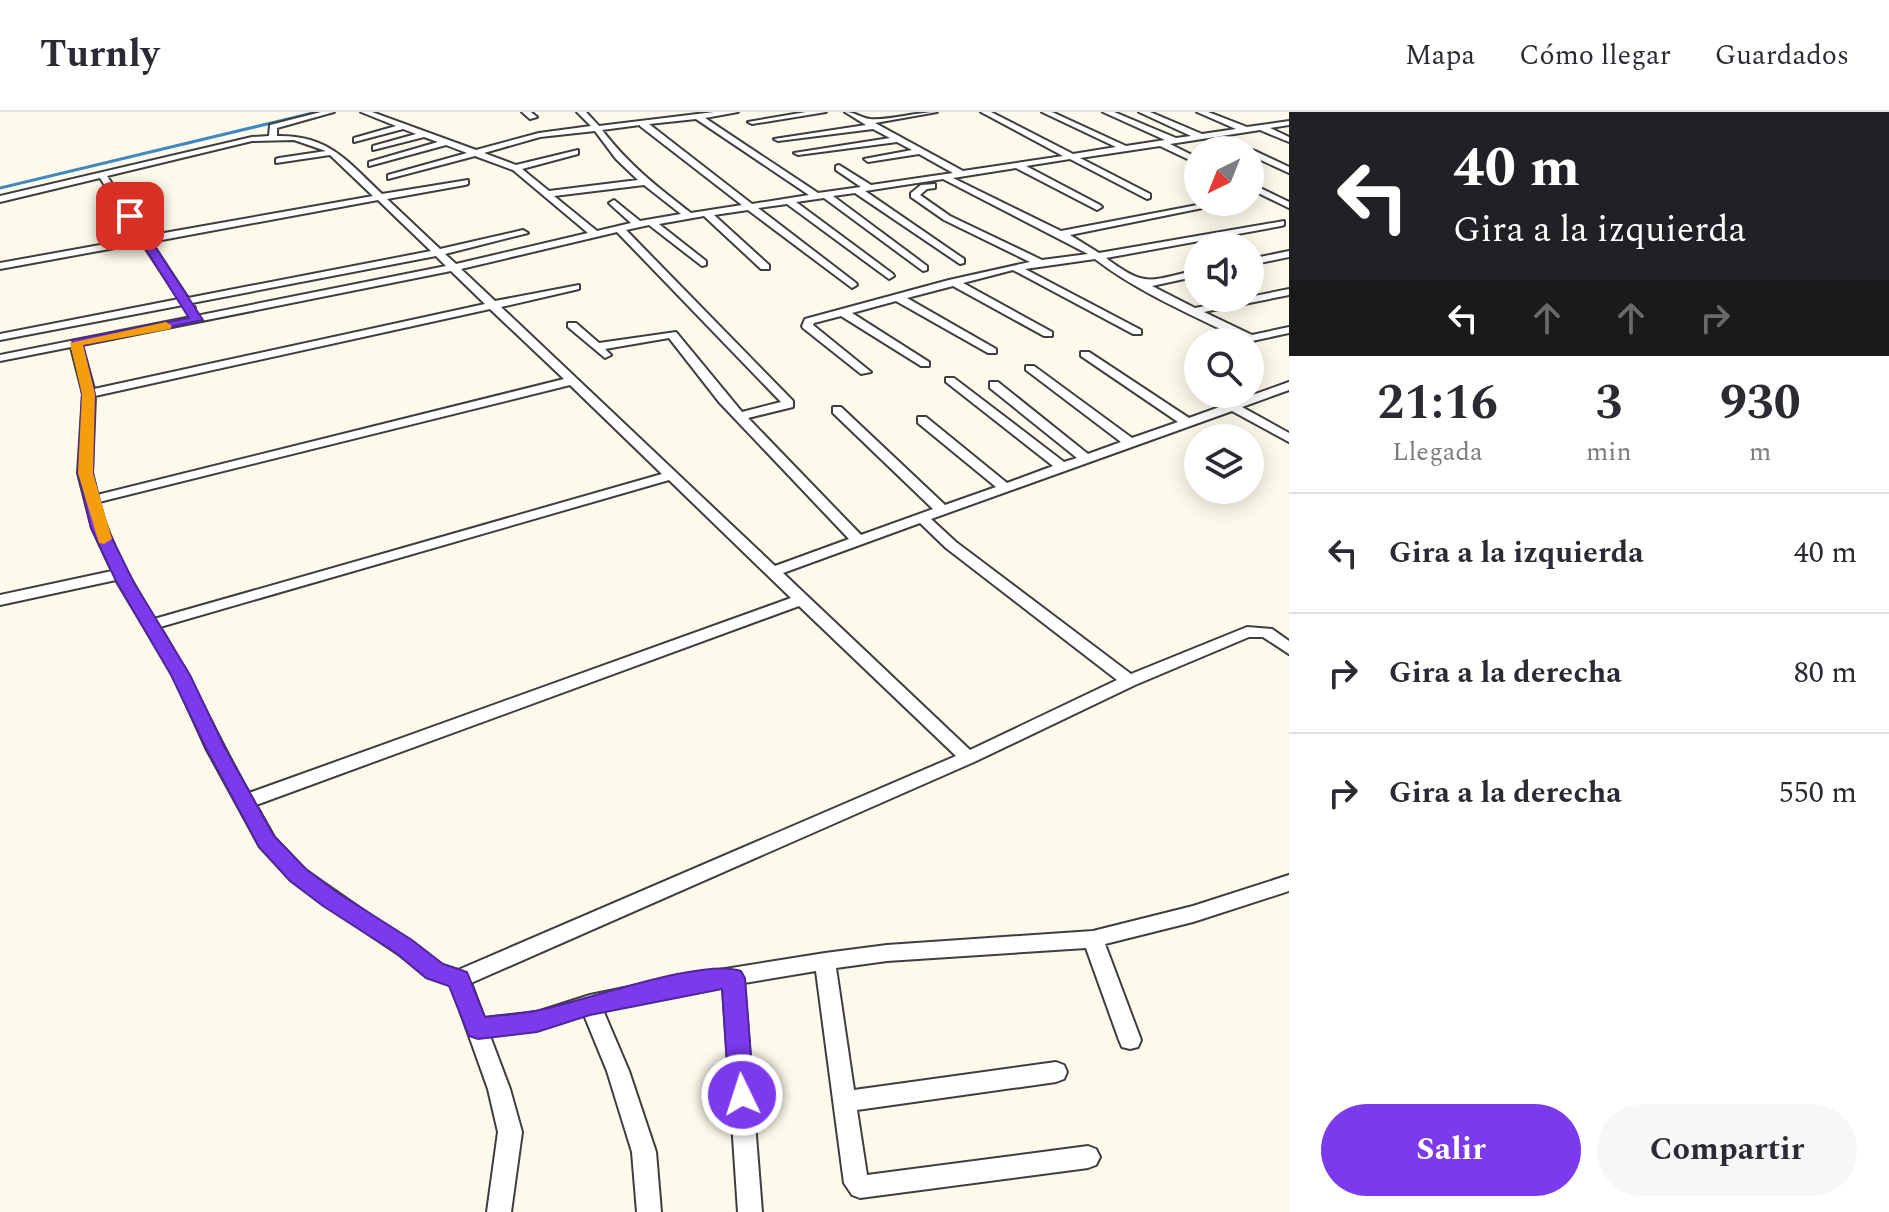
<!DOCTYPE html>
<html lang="es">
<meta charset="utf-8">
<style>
:root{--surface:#fff;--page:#f7f7f7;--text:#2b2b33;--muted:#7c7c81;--line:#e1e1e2;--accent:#7c3aed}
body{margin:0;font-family:Spectral,serif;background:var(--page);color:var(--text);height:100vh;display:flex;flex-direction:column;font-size:30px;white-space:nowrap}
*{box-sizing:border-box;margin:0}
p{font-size:26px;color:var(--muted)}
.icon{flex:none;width:44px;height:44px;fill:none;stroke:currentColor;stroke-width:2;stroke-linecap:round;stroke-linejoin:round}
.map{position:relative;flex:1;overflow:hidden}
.details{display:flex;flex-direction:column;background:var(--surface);width:600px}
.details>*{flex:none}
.top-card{background:#202124;color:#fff;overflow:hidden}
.needle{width:52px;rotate:223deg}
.buttons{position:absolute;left:1184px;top:24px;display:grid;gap:16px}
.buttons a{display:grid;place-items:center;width:80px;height:80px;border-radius:50%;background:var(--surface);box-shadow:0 4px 20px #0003;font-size:40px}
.pin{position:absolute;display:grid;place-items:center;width:68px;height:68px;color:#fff;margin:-34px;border-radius:16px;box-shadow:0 4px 12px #0006}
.me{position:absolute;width:88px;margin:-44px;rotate:356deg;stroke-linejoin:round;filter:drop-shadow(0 0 6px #0008)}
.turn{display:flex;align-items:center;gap:28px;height:168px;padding:0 32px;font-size:36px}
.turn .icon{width:104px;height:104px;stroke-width:2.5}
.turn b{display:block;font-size:56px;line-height:68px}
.lanes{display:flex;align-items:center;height:76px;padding:0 32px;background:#0003;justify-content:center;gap:40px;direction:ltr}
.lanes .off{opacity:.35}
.eta{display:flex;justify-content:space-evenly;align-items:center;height:136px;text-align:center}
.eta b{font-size:48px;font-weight:700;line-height:56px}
.action{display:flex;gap:16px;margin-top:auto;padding:16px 32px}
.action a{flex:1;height:92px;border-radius:48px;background:var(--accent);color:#fff;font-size:32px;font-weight:700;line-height:92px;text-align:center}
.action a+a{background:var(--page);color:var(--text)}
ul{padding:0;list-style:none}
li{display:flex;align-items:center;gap:24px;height:120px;padding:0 32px;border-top:2px solid var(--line)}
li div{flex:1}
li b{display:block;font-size:30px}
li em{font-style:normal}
header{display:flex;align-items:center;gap:48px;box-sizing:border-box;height:112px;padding:0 40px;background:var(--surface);border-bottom:2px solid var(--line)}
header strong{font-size:38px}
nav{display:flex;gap:44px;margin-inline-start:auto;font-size:28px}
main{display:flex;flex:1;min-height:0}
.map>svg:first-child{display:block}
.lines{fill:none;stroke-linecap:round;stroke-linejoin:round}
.stream{stroke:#4288c0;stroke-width:3}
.street-casing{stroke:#3e3e3e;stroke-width:4}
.street{fill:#fff;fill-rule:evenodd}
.route{fill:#7c3aed;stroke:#51269a;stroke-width:2}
.slow{fill:#f59e0b}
</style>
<header>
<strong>Turnly</strong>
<nav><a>Mapa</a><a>Cómo llegar</a><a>Guardados</a></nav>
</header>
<main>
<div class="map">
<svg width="1289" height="1100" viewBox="0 0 1289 1100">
<rect width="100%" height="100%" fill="#fdfaeb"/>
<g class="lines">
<!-- stream -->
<path class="stream" d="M0,76L317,0"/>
<!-- street casing -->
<g class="street-casing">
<path id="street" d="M321,0H334L277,16V24C329,23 347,49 382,82L468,68V72L465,73L387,87L440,137L523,118L528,121L445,142L456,152L588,121L513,58L475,44L388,67V63L467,41L446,33L369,54V50L438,30L424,25L373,38V34L416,22L403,17L354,30V26L396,14L361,0H372L476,38L539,21L591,14L577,0H586L599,14L714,0H738L705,6L818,81L861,75L836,58V54L839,53L871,73L953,61L919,42L868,50L864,47L912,38L897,30L798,43L794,41L890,26L873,17L778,29L774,27L866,13L845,0C855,0 861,6 870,7C886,9 917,0 937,0L875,11L963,59L1063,44L981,0H991L1073,42L1116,35L1042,0H1052L1126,34L1165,28L1103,0H1114L1176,26L1191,24L1139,0H1150L1202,22L1236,17L1197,0H1208L1247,15L1289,9V13L1270,16L1289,25V30L1260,18L1170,32L1198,46V52L1160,34L1080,46L1150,82V86L1147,87L1070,47L1026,54L1100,93L1102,95L1097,98L1016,56L953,66L1061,119L1213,90H1232L1070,123L1099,141L1284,109V113L1281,114L1106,146C1147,177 1150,168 1198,158V164L1152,174L1195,196L1289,177V183L1204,200L1252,223L1289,215V221L1252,229L1239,226C1190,202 1138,180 1095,147L1025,157L1141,218V222H1133L1013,158L963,171L1052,220V224H1044L953,174L907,186L996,237V241H988L896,189L852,201L929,250V254H921L841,204L814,211L813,213L871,260L861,262L803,216L802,214L805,207L949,168L1030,150L944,108L911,85V81L921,73L935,72V76L927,77L920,83L950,104L1042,148L1088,142L943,67L865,79L964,147V151L960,152L855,81L833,84L927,154V158L923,159L824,86L796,90L893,162L894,164L889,167L787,92L758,96L856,171L857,173L852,176L748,98L714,103L769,153V157H761L704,104L659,112L706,149V153L702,154L649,113L626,118L793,289V295L748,306L861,423L933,397L833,301V295H841L945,393L996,375L918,311V305H926L1007,371L1053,354L946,270V266H954L1064,350L1077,346L990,276V270H998L1088,342L1121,330L1026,258V254H1034L1132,326L1178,310L1081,244V240H1089L1189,306L1289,270V278L1242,295L1289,321V330L1232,299L931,407L956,430L1131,562L1247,515L1272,517L1289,529V542L1263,525H1249L1135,573L974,650L471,871L484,906L537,900L590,883L688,863L825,841L887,833L1093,819L1193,794L1289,763V779L1193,810L1105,832L1141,928L1138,935L1130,937L1122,935L1119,928L1086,836L887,849L836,856L854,978L1056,950L1064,953L1067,960L1064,967L1056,970L857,998L867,1063L1088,1034L1096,1037L1100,1045L1096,1053L1088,1056L860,1086L852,1083L844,1071L816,859L744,871L762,1100H738L723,875L603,898L629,959L656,1040L661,1100H637L632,1040L607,959L584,903L537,918L490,924L510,977L522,1020L511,1100H487L498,1020L488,977L451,873L428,865L397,841L324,792L291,768L260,735L206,636L173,563L116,468L0,493V483L112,459L92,416L78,361L83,282L71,235L0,249V243L446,154L436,144L192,191L195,196L190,199L183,193L0,228V222L179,187L142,131L0,157V151L139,126L100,66L0,90V84L252,25L269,24L270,13ZM696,7L809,83L752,92L649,12ZM640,13V14L742,93L691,101C657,75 628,52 602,18ZM595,19L616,47L638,68L549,79L522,57L578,42V38L516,53L484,41L540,25ZM294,28L326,39L279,46L276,47V51L330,43L373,84L147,124L107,64L252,29ZM644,73L681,102L640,109L614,88L609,91L611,93L631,111L597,119L554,84ZM378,88L431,139L188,186L151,130ZM617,120L781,290L742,300L676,220L599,231L576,211H568V215L605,246L611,243L605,237L669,226L719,290L849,427L775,454L501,195L579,177V173L495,189L461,157ZM451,159L485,192L94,277L82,233ZM490,197L564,267L97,383L92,361L95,284ZM570,273L662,362L154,507C132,470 110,433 99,390ZM669,368L791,486L249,681C218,626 193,569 160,515ZM920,411L946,436L1117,568L970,638L783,461ZM799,494L956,644L458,858L442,853L305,758L274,725L256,693Z
M522,0H531L537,5L530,7Z
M806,0H826L752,12L748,10Z
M1248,38H1253L1289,55V61L1250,43Z
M1250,71L1289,90V96L1250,77Z
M1289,139V145L1250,153V147Z"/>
</g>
<!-- street -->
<use href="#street" class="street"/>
</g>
<!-- route -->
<path class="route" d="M130,100L135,104L203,208L83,233L95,282L93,361L107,416L133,469L190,563L225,636L274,724L306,757L338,781L412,828L443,852L467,860L485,905C502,903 519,902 535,899C580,891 702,845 741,859L745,866L754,983L751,991L742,995L733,991L729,983L722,877L590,903L537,920L478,927L469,924L449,874L426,866L396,841L323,794L290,769L259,735L206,636L171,563L116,469L91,416L78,361L82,282L72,228L189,206L125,104Z"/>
<!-- slow -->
<path class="slow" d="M166,210L172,214L170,217L83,233L95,282L93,361L112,427L104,432L99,431L78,361L82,282L70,231Z"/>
</svg>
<div class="buttons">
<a><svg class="needle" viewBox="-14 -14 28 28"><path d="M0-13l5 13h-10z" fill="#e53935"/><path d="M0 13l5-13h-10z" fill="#7c7c81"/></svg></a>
<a><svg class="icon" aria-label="sound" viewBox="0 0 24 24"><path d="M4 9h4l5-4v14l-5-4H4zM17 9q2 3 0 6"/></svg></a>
<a><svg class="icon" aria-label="search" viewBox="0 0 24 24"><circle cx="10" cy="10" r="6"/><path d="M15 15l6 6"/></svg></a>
<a><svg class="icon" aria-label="layers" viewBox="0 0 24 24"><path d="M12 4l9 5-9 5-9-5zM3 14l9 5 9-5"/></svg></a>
</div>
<div class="pin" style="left:130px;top:104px;background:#d93025"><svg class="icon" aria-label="arrive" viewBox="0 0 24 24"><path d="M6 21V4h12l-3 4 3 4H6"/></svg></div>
<svg class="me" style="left:742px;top:983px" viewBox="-20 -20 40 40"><circle r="17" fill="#7c3aed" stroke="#fff" stroke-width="3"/><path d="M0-11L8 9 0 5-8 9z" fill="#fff"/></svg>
</div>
<section class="details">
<div class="top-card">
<div class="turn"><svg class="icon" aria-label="left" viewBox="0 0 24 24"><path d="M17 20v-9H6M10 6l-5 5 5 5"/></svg><div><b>40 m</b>Gira a la izquierda</div></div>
<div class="lanes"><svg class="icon" aria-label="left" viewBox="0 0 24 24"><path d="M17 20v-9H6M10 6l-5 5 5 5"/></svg><svg class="icon off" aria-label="ahead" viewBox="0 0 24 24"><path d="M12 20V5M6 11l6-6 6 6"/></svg><svg class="icon off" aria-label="ahead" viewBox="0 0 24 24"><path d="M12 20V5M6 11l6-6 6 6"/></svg><svg class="icon off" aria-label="right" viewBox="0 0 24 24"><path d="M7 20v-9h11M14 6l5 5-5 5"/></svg></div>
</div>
<div class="eta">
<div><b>21:16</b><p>Llegada</p></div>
<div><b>3</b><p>min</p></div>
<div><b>930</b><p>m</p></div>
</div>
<ul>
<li><svg class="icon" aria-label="left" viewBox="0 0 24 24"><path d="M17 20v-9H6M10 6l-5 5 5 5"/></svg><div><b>Gira a la izquierda</b></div><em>40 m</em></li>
<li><svg class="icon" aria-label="right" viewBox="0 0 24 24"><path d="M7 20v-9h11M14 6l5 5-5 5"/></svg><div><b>Gira a la derecha</b></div><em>80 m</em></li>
<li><svg class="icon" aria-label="right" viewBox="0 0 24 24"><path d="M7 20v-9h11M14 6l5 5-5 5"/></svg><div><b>Gira a la derecha</b></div><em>550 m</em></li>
</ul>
<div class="action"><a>Salir</a><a>Compartir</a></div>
</section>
</main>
